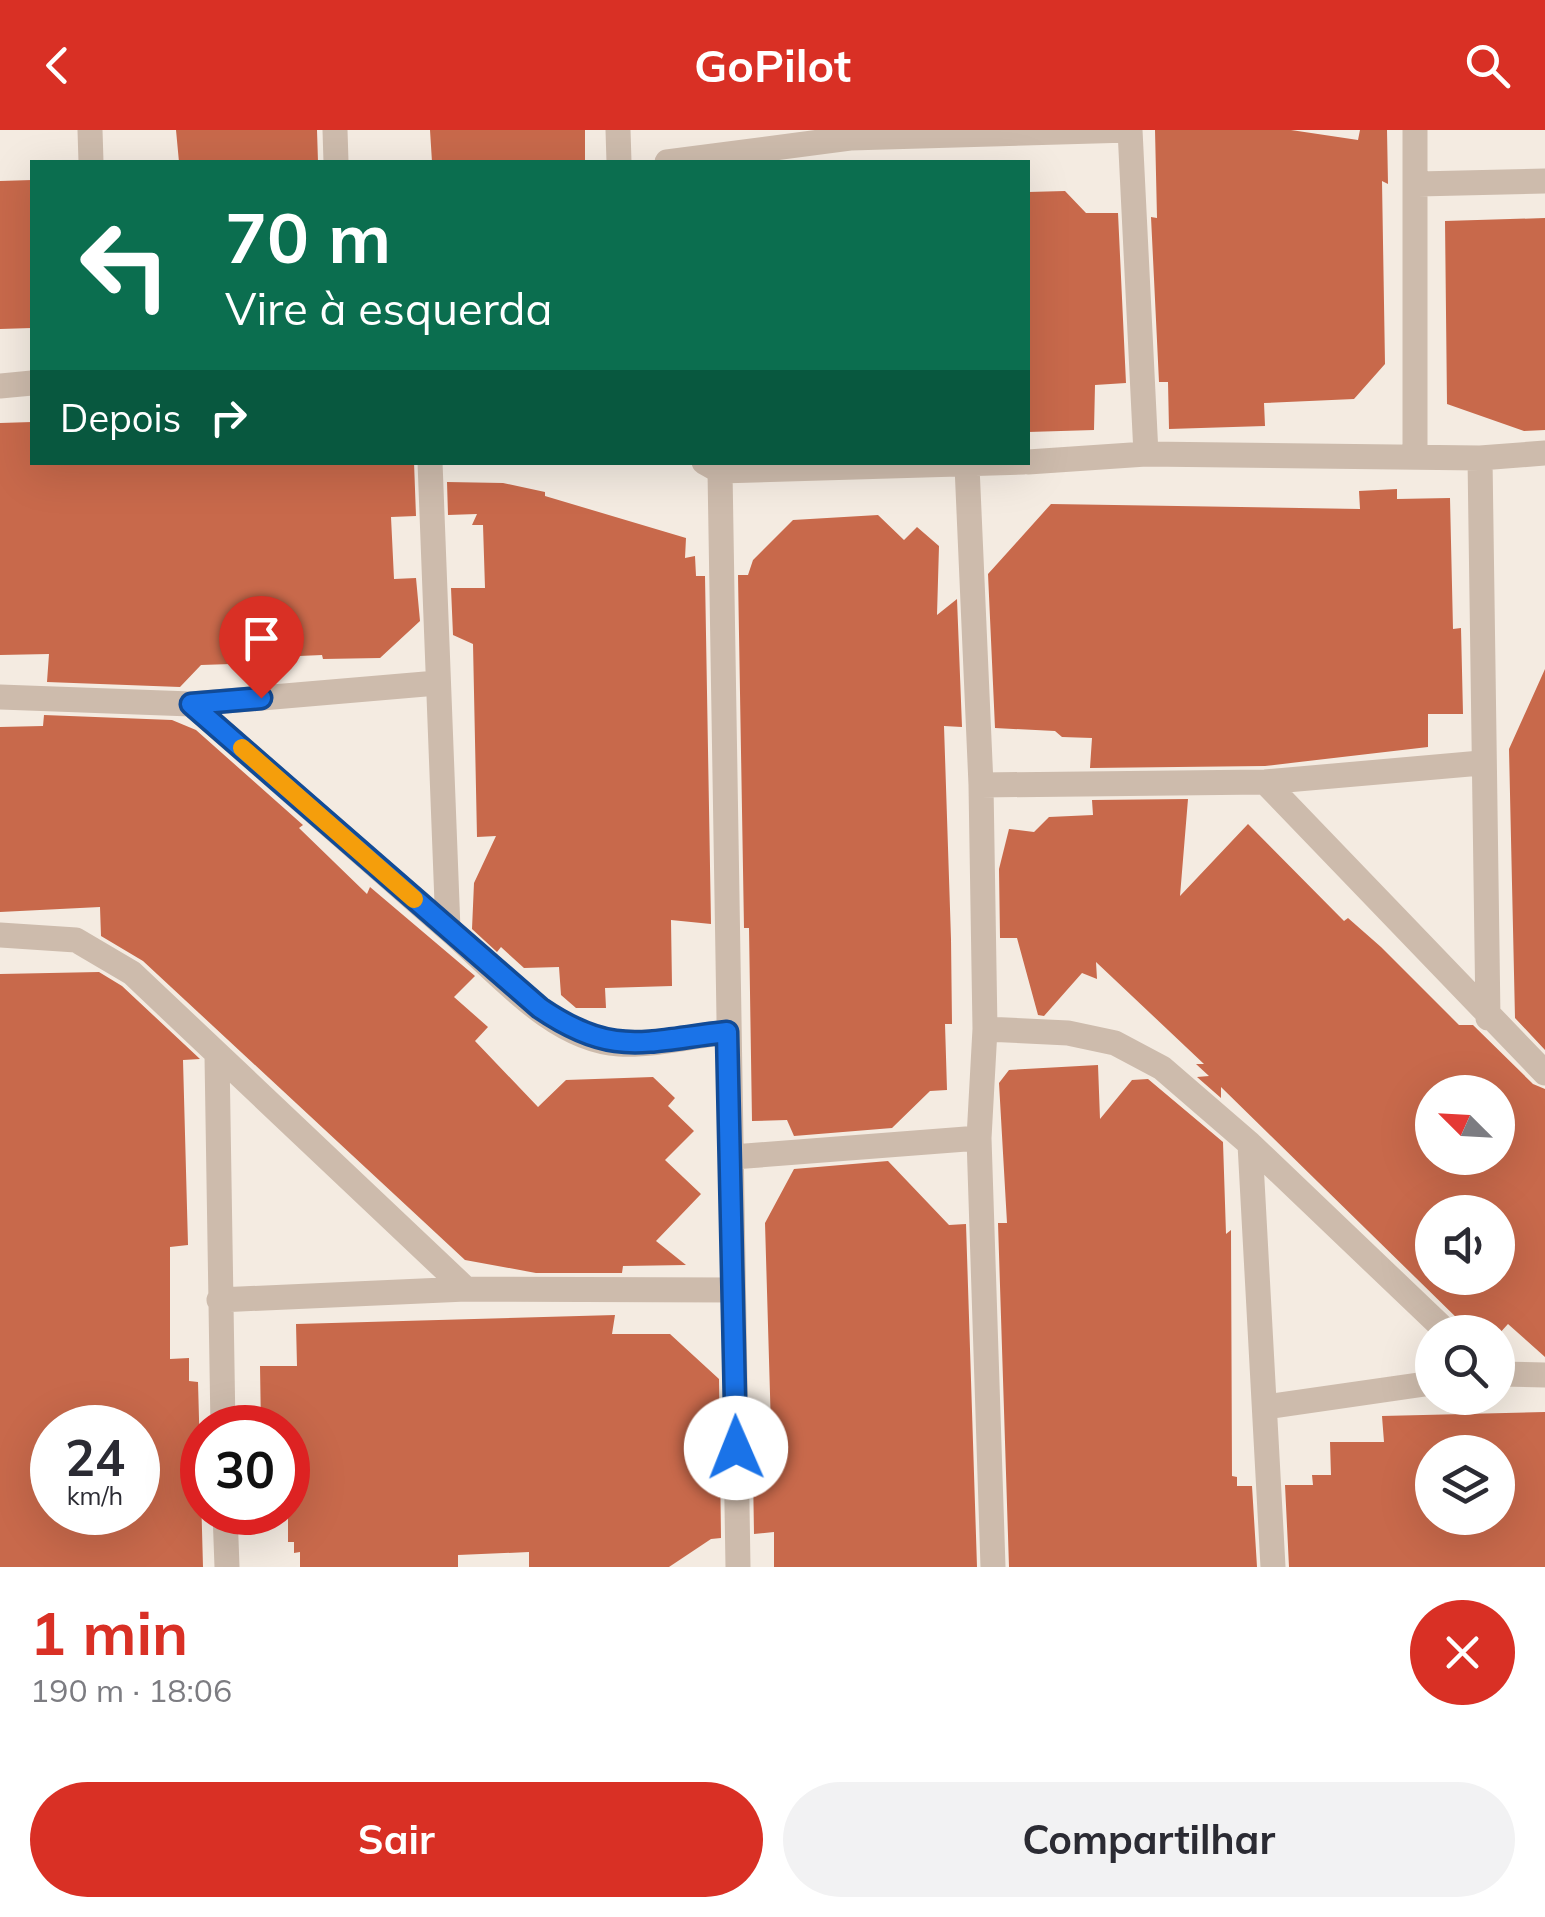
<!DOCTYPE html>
<html lang="pt">
<meta charset="utf-8">
<style>
:root{--surface:#fff;--page:#f2f2f3;--text:#2b2b33;--muted:#7c7c81;--accent:#d93025}
body{margin:0;font-family:Mulish,sans-serif;background:var(--page);color:var(--text);height:100vh;display:flex;flex-direction:column;font-size:38px;white-space:nowrap}
*{box-sizing:border-box;margin:0}
p{font-size:32px;color:var(--muted)}
.icon{flex:none;width:55px;height:55px;fill:none;stroke:currentColor;stroke-width:2;stroke-linecap:round;stroke-linejoin:round}
.map{position:relative;height:1437px;overflow:hidden}
.panel{display:flex;flex-direction:column;background:var(--surface);flex:1}
.panel>*{flex:none}
.banner{position:absolute;left:30px;top:30px;width:1000px;height:305px;border-radius:0px;box-shadow:0 10px 40px #0002;background:#0b6e4f;color:#fff;overflow:hidden}
.needle{width:65px;rotate:294deg}
.tools{position:absolute;left:1415px;top:945px;display:grid;gap:20px}
.tools a{display:grid;place-items:center;width:100px;height:100px;border-radius:50%;background:var(--surface);box-shadow:0 10px 40px #0002;font-size:50px}
.speed{position:absolute;left:30px;top:1275px;display:flex;gap:20px;font-size:50px;font-weight:700;text-align:center}
.speed>*{display:grid;place-content:center;width:130px;height:130px;border-radius:50%;background:var(--surface);box-shadow:0 10px 40px #0002;line-height:1}
.speed small{font-size:25px;font-weight:400}
.speed .limit{border:15px solid #d22;background:#fff;color:#111}
.pin{position:absolute;display:grid;place-items:center;width:85px;height:85px;color:#fff;margin:-102px -42px;border-radius:50% 50% 50% 0;rotate:-45deg;box-shadow:0 0 10px #0007}
.pin .icon{rotate:45deg}
.me{position:absolute;width:110px;margin:-55px;rotate:359deg;stroke-linejoin:round;filter:drop-shadow(0 0 8px #0008)}
.turn{display:flex;align-items:center;gap:35px;height:210px;padding:0 30px;font-size:45px}
.turn .icon{width:130px;height:130px;stroke-width:2.5}
.turn b{display:block;font-size:70px;line-height:85px}
.then{display:flex;align-items:center;height:95px;padding:0 30px;background:#0003;gap:20px;font-size:38px}
.round{display:grid;place-items:center;flex:none;width:105px;height:105px;border-radius:52px;background:var(--page)}
.head{display:flex;align-items:center;justify-content:space-between;height:170px;padding:0 30px}
h1{font-size:60px;font-weight:700;line-height:75px;color:var(--accent)}
.cta{display:flex;gap:20px;margin-top:auto;padding:20px 30px}
.cta a{flex:1;height:115px;border-radius:60px;background:var(--accent);color:#fff;font-size:40px;font-weight:700;line-height:115px;text-align:center}
.cta a+a{background:var(--page);color:var(--text)}
header{display:flex;justify-content:space-between;align-items:center;height:130px;padding:0 30px;background:var(--accent);color:#fff;font-size:45px;font-weight:700}
.map>svg:first-child{display:block}
.building{fill:#c8694b;fill-rule:evenodd}
.lines{fill:none;stroke-linecap:round;stroke-linejoin:round}
.minor{stroke:#cdbbac;stroke-width:25}
.route-casing{stroke:#114b97;stroke-width:25}
.route{stroke:#1a73e8;stroke-width:18}
.slow{stroke:#f59e0b;stroke-width:18}
</style>
<header><svg class="icon" aria-label="back" viewBox="0 0 24 24"><path d="M15 5l-7 7 7 7"/></svg>GoPilot<svg class="icon" aria-label="search" viewBox="0 0 24 24"><circle cx="10" cy="10" r="6"/><path d="M15 15l6 6"/></svg></header>
<div class="map">
<svg width="1545" height="1437" viewBox="0 0 1545 1437">
<rect width="100%" height="100%" fill="#f4ebe1"/>
<!-- building -->
<path class="building" d="M176,0H317L318,32H179Z
M430,0H585V32H432Z
M1155,0H1291L1358,10L1360,0H1387L1388,54L1382,51L1385,234L1354,269L1264,273L1265,296L1169,299L1168,252H1159L1151,87L1157,88Z
M32,50V198L0,199V51Z
M1065,61L1086,83H1118L1126,253L1095,255L1094,300L1028,302V62Z
M1545,88V300L1524,301L1447,274L1445,91Z
M32,292V332H414L416,386L391,387L394,449L416,448L420,491L380,528L323,529L322,525L231,529V534L201,535L180,557L47,552L49,524L0,525V293Z
M447,352L503,353L545,362V366L686,408L685,428L695,426L696,446H705L711,794L671,790L672,856L605,858L606,878H576L561,865L559,837L524,838L501,817L497,822L472,799L474,753L496,706L477,707L473,514L453,505L451,458H485L483,395H472L477,384L448,385Z
M1397,359V369L1450,368L1453,499L1461,498L1463,584H1428V617L1265,636L1090,638L1092,608L1062,607L1055,601L995,598L988,444L1051,374L1360,379L1359,361Z
M878,385L904,410L917,397L939,416L937,485L957,469L962,597L944,596L951,809L952,894H945L947,960L930,961L892,998L794,1006L787,990L752,991L749,798H744L738,445H748L753,430L793,390Z
M1545,539V920L1515,888L1509,619Z
M44,585L172,590L196,600L303,695L299,698L367,764L370,757L475,846L454,867L488,897L475,911L538,977L566,950L653,947L675,968L668,976L694,1001L665,1030L701,1064L656,1111L686,1135L623,1136L622,1143H536L465,1130L143,831L101,806L100,777L0,782V597L43,596Z
M1188,669L1180,766L1248,694L1344,791L1348,788L1381,817L1459,895H1473L1533,954L1545,959V1227L1508,1194L1498,1205L1484,1202L1473,1192L1464,1195L1221,957V968L1197,947L1209,946L1196,934H1204L1096,832L1097,849L1082,843L1044,886L1038,885L1017,808H1000L999,739L1009,699L1034,702L1049,687L1093,685L1092,670ZM1432,962H1498V1028H1432ZM1432,1082H1498V1148H1432Z
M99,842L122,856L200,929L183,930L188,1115L170,1117V1229L189,1228V1251L198,1252L203,1437H0V844ZM52,1298H138V1382H52Z
M1098,935L1100,989L1132,950L1148,949L1223,1012L1226,1104L1231,1100L1232,1346L1237,1347V1356H1252L1257,1437H1009L998,1093H1007L999,953L1009,940Z
M888,1031L949,1095L966,1094L977,1437H774V1402L754,1404L752,1280L771,1298L765,1093L794,1039Z
M615,1185L612,1204H670L719,1249L721,1408L711,1409L669,1437H529V1422L458,1425V1437H300V1422L294,1423V1412H288V1298H261L260,1236H297L296,1194Z
M1545,1282V1437H1289L1285,1355H1313L1312,1345H1331L1330,1312H1384L1382,1286ZM1428,1322H1498V1388H1430Z"/>
<g class="lines">
<!-- minor -->
<path class="minor" d="M90,0L91,32
M335,0L336,32
M618,0L619,32
M842,0L850,8L1130,0
M1130,0L1146,324
M1415,0V325
M667,32L850,8
M1418,54L1545,51
M0,256L32,253
M1480,328L1488,888
M430,332L448,799C496,840 552,910 619,914C653,916 693,906 727,902
M704,332L720,341L1024,332
M1028,332L1146,324L1480,328L1545,323
M967,336L981,655L985,899L979,1008L993,1437
M720,341L738,1437
M0,567L191,574L437,553
M191,574L448,799
M1265,652L1545,943
M981,655L1265,652L1481,633
M0,805L76,810L132,843L466,1159L733,1160
M985,899L1068,903L1115,913L1162,938L1250,1014L1447,1202
M217,926L223,1298
M1250,1014L1273,1437
M733,1027L979,1008
M219,1170L466,1159
M1498,1244L1545,1245
M1265,1277L1432,1253
M225,1382L227,1437"/>
</g>
<g class="lines">
<!-- route casing -->
<g class="route-casing">
<path id="route" d="M261,568L191,574L540,878C613,928 644,911 727,902L736,1318"/>
</g>
<!-- route -->
<use href="#route" class="route"/>
<!-- slow -->
<path class="slow" d="M242,618L414,769"/>
</g>
</svg>
<div class="tools">
<a><svg class="needle" viewBox="-14 -14 28 28"><path d="M0-13l5 13h-10z" fill="#e53935"/><path d="M0 13l5-13h-10z" fill="#7c7c81"/></svg></a>
<a><svg class="icon" aria-label="sound" viewBox="0 0 24 24"><path d="M4 9h4l5-4v14l-5-4H4zM17 9q2 3 0 6"/></svg></a>
<a><svg class="icon" aria-label="search" viewBox="0 0 24 24"><circle cx="10" cy="10" r="6"/><path d="M15 15l6 6"/></svg></a>
<a><svg class="icon" aria-label="layers" viewBox="0 0 24 24"><path d="M12 4l9 5-9 5-9-5zM3 14l9 5 9-5"/></svg></a>
</div>
<div class="speed"><div>24<small>km/h</small></div><div class="limit">30</div></div>
<div class="pin" style="left:261px;top:568px;background:#d93025"><svg class="icon" aria-label="arrive" viewBox="0 0 24 24"><path d="M6 21V4h12l-3 4 3 4H6"/></svg></div>
<svg class="me" style="left:736px;top:1318px" viewBox="-20 -20 40 40"><circle r="19" fill="#fff"/><path d="M0-13L10 11 0 6-10 11z" fill="#1a73e8"/></svg>
<div class="banner">
<div class="turn"><svg class="icon" aria-label="left" viewBox="0 0 24 24"><path d="M17 20v-9H6M10 6l-5 5 5 5"/></svg><div><b>70 m</b>Vire à esquerda</div></div>
<div class="then">Depois<svg class="icon" aria-label="right" viewBox="0 0 24 24"><path d="M7 20v-9h11M14 6l5 5-5 5"/></svg></div>
</div>
</div>
<section class="panel">
<div class="head"><div><h1>1 min</h1><p>190 m · 18:06</p></div><a class="round" style="background:#d93025;color:#fff"><svg class="icon" aria-label="close" viewBox="0 0 24 24"><path d="M6 6l12 12M18 6L6 18"/></svg></a></div>
<div class="cta"><a>Sair</a><a>Compartilhar</a></div>
</section>
